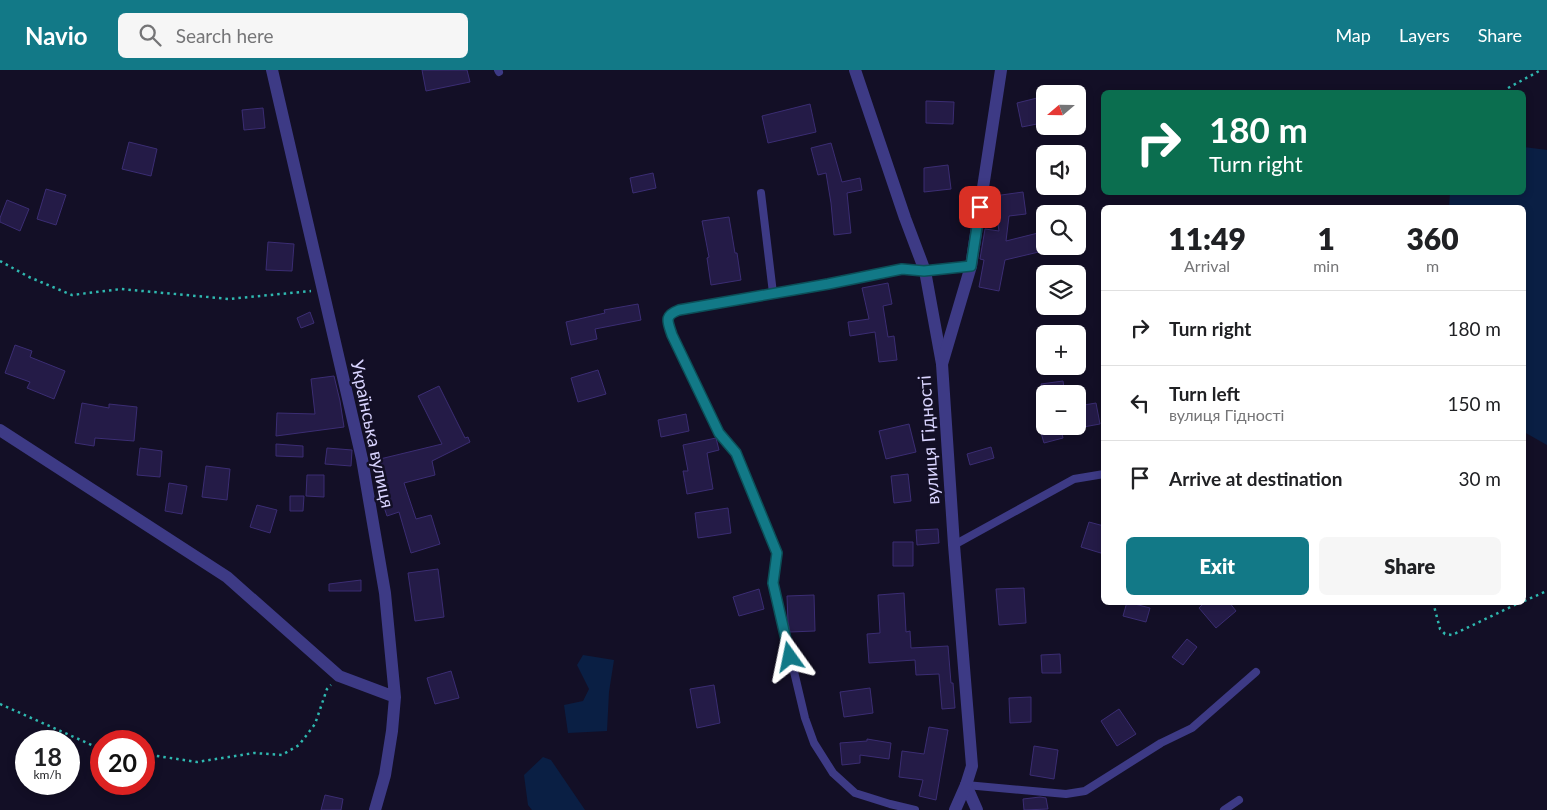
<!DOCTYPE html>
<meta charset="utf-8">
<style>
:root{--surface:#fff;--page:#f6f6f6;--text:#202124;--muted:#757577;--line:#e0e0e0;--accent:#127987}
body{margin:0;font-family:Lato,sans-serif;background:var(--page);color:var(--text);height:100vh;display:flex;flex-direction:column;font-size:19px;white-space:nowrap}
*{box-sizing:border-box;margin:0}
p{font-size:16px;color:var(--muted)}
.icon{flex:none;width:28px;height:28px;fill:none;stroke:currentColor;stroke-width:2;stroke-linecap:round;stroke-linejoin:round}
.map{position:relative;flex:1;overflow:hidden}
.panel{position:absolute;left:1101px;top:135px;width:425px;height:400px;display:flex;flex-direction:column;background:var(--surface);border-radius:8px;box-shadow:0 2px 8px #0003}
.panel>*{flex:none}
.hud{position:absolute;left:1101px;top:20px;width:425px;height:105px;border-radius:8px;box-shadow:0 2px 8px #0003;background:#0b6e4f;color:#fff;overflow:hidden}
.needle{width:32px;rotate:250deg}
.tools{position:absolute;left:1036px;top:15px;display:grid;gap:10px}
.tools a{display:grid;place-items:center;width:50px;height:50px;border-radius:8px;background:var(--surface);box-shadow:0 2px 8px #0003;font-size:25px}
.speed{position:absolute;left:15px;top:660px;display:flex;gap:10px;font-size:25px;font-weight:700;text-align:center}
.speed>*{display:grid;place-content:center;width:65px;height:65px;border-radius:50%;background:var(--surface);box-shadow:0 2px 8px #0003;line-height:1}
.speed small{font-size:12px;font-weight:400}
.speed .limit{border:8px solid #d22;background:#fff;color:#111}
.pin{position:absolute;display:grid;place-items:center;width:42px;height:42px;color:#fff;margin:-21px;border-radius:10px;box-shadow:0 2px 8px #0006}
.me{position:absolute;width:55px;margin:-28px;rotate:348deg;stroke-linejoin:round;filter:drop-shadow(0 0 4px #0008)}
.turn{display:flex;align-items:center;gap:18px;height:105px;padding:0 25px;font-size:22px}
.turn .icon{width:65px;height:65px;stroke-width:2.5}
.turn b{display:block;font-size:35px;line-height:42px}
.eta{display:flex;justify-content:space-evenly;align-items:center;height:85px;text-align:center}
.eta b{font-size:30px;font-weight:800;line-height:35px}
.action{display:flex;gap:10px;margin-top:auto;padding:10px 25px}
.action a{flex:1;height:58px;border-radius:8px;background:var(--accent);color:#fff;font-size:20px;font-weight:800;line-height:58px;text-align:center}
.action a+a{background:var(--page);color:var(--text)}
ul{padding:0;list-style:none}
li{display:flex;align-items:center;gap:15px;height:75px;padding:0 25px;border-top:1px solid var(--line)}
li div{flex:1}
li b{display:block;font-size:19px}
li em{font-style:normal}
header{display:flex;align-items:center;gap:30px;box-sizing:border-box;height:70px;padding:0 25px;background:var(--accent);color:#fff}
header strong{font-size:24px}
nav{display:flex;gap:28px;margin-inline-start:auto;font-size:18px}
.search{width:350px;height:45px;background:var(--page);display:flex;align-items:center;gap:12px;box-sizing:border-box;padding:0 18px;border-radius:8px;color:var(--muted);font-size:19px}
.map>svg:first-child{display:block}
.water{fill:#0a1f44}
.building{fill:#241b47;stroke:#3b2d73}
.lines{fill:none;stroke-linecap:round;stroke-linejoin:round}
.path{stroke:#2fb8b0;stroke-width:2.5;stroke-dasharray:2.5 4;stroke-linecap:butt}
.service{stroke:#3d3a85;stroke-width:8}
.minor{stroke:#3d3a85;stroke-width:12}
.tertiary{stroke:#3d3a85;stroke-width:12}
.route-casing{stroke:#0c4f58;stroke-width:12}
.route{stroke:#127987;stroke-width:9}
.labels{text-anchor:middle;stroke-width:5;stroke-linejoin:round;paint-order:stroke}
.street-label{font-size:18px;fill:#d9d4ff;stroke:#130f26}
</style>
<header>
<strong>Navio</strong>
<div class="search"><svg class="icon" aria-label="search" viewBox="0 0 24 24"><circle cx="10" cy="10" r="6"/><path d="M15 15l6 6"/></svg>Search here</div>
<nav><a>Map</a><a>Layers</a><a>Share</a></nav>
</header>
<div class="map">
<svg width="1547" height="740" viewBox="0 0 1547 740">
<rect width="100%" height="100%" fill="#130f26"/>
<!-- water -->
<path class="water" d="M1524,77L1547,80V375L1524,362V138L1449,137L1450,123L1524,122Z
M583,585L614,590L609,622L607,661L568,663L564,635L583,631L589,619L577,595Z
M543,687L551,690L585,740H532L528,735L524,705Z"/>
<!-- building -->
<path class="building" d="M422,0H467L470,12L426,21Z
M1037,28L1042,53L1022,57L1017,33Z
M926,31L954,32L953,54L926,53Z
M810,34L816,62L768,73L762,46Z
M263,38L265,58L244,60L242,40Z
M129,72L157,79L151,106L122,99Z
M831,73L842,112L860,108L862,120L847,123L851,163L834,165L831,133L826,103L818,105L811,78Z
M948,95L951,119L924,122V98Z
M653,103L656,118L633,123L630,108Z
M46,119L66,125L56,155L37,149Z
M1023,122L1026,144L1009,146L1006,171L1038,163L1043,181L1005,190L999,221L979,217L984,190L980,189L985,159L999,161L994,126Z
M7,130L29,139L20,161L0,152V148Z
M729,147L735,183H737L741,210L711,215L707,188L709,187L702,151Z
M268,172L294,174L292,201L266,200Z
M888,213L892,234L883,236L888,267L894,266L897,290L879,292L875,262L850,266L848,252L869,249L862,218Z
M638,234L641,250L595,259L597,269L571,275L566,252L605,243L604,240Z
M310,242L314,253L301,258L297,248Z
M15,275L32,281L30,287L65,301L54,329L27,318L30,312L5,303Z
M598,300L606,324L578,332L571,308Z
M334,306L340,331L344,357L276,366L277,343L315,344L311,309Z
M1063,311L1065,324H1043L1041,314Z
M439,316L465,368L468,367L470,372L432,391L435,405L404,413L416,449L431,445L440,474L411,483L399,442L387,446L383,434L390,432L380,389L442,374L418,326Z
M82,333L109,338V334L137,337L134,371L95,368L94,376L75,373Z
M1096,333L1100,354L1078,358V336Z
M686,344L689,361L661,367L658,350Z
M909,354L916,382L886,389L879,361Z
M1039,356H1060L1063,368L1044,373Z
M716,368L719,380L707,383L713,419L687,424L683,401H688L683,375Z
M276,374L303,376V387L276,386Z
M991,377L994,388L970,395L967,384Z
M140,378L162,381L160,407L137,405Z
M327,378L352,380L351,396L325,394Z
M206,396L230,399L227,430L202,427Z
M908,404L911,431L894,433L891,406Z
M307,405H324V427L306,426Z
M169,413L187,416L182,444L165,441Z
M290,426H304L303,441H290Z
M257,435L277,440L270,463L250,457Z
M728,438L731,463L698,468L695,443Z
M1089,452L1104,456V484L1081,477Z
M938,459L939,473L917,475L916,460Z
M893,472H913V496H893Z
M438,499L444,547L415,551L408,503Z
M361,510V521H329V514Z
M1024,518L1026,553L999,555L996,519Z
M759,519L764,539L739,546L733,527Z
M904,523L906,562L910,561L911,578L948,576L951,613H953L955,638L942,639L939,604L916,605L915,590L869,593L867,564L880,563L878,525Z
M814,525L815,561L790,562L788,552L787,526Z
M1127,532L1150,538L1146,552L1123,546Z
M1205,532H1229L1236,541L1216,558L1199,538Z
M1187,569L1197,577L1183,595L1172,587Z
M1060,584L1061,603H1042L1041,585Z
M451,601L459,628L435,634L427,608Z
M714,615L720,653L697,658L690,619Z
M870,618L873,643L844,647L840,622Z
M1031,627V652L1010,653L1009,628Z
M1119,639L1136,664L1117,676L1101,651Z
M929,657L948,660L936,730L919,726L923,710L899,707L902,681L924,684Z
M867,669L891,673L889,689L860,685V693L842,695L840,673L867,671Z
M1034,676L1058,680L1054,709L1030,705Z
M325,725L343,729L341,740H321Z
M1040,727L1046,728L1048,739L1024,740L1023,729Z"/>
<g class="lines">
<!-- path -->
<path class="path" d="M1508,18L1541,0
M0,191L29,207L72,225L121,219L229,229L311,221
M1524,531L1547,521
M1433,532L1440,559L1445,564L1452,565L1521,532
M0,634L94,676L101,677
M144,684L197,692L254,683L282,685L299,675L315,654L327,619L331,615"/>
<!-- service -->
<path class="service" d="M498,0L499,2
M761,123L773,223
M954,475L1074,409L1104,404
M966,715L1066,724L1085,721L1161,673L1192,658L1256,602
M915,740L890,734L855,723L833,703L814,673L805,648L773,513L777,483L736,383L719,363L672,265C668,252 663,246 679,240L828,214L902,199L925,201L971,196
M1224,740L1239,730"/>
<!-- minor -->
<path class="minor" d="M272,0L362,389L385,523L395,627L392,661L385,705L375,740
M855,0L905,148L925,201L942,294
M0,360L227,507L339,606L395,627
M966,715L977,740"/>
<!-- tertiary -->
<path class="tertiary" d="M955,740L966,715L972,696L954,475L942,294L971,196L1001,0"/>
</g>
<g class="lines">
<!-- route casing -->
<g class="route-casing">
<path id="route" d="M790,587L773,513L777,483L736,383L719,363L672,265C668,252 663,246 679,240L828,214L902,199L924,201L971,196L980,137"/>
</g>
<!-- route -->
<use href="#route" class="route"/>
</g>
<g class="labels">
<!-- street labels -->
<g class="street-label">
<text transform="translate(372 364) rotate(78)" y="6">Українська вулиця</text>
<text transform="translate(929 370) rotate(-94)" y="6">вулиця Гідності</text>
</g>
</g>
</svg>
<div class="tools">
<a><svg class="needle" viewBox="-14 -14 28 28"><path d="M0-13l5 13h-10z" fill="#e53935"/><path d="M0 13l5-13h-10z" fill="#757577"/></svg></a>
<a><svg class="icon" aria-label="sound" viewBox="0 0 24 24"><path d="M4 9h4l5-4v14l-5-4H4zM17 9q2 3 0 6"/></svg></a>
<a><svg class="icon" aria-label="search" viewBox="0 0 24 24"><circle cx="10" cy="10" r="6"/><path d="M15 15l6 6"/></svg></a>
<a><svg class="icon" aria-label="layers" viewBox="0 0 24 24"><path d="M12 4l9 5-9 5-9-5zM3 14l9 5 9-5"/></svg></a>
<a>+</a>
<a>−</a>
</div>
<div class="speed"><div>18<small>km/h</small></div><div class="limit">20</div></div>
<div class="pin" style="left:980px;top:137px;background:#d93025"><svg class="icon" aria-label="arrive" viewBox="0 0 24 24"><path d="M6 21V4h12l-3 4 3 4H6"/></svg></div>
<svg class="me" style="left:790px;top:587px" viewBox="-20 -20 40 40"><path d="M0-17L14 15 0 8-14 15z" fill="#127987" stroke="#fff" stroke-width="4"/></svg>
<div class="hud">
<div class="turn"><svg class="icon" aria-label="right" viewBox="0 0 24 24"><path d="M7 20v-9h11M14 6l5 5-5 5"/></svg><div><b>180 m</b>Turn right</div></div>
</div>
<section class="panel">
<div class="eta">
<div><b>11:49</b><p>Arrival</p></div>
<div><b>1</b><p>min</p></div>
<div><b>360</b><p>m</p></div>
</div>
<ul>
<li><svg class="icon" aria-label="right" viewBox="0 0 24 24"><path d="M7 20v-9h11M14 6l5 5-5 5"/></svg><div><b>Turn right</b></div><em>180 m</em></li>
<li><svg class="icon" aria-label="left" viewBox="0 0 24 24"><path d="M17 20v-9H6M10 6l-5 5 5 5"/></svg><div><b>Turn left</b><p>вулиця Гідності</p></div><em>150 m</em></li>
<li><svg class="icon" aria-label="arrive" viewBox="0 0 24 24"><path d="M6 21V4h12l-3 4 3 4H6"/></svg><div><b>Arrive at destination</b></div><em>30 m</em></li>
</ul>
<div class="action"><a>Exit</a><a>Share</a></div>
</section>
</div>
